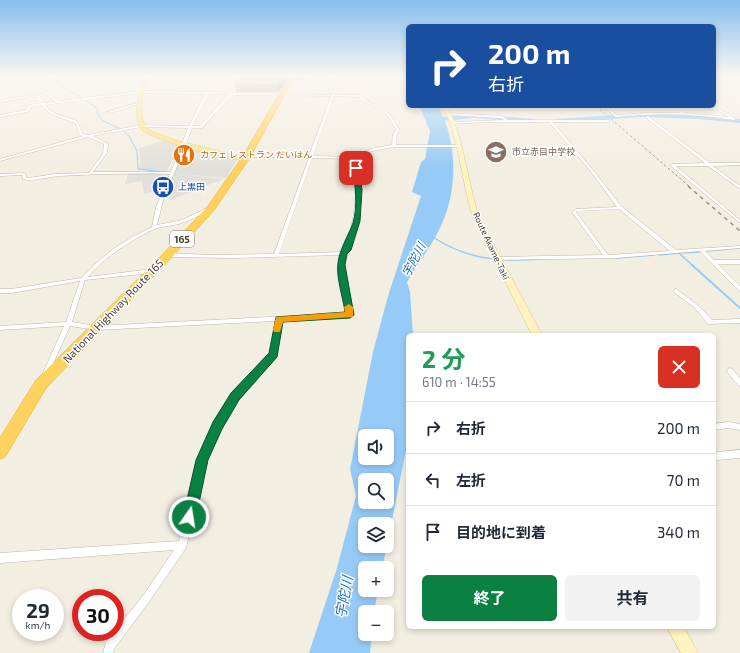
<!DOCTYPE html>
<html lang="ja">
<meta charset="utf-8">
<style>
:root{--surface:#fff;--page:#f2f2f3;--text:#1f2937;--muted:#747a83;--line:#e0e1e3;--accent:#0b8043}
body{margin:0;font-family:"Exo 2","Noto Sans JP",sans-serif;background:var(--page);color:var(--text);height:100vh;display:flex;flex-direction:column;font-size:15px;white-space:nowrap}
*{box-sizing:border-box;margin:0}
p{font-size:13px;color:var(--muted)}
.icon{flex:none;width:22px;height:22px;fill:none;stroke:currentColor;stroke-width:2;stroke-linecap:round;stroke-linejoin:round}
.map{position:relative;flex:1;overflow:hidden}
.details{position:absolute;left:406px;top:333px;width:310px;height:296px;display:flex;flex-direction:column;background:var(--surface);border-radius:6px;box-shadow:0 2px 6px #0003}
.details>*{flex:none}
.banner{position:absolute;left:406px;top:24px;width:310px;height:84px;border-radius:6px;box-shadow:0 2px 6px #0003;background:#1a4fa0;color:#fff;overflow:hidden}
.fabs{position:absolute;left:358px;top:429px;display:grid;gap:8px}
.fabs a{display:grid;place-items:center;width:36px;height:36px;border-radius:6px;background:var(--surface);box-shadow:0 2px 6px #0003;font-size:20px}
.speed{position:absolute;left:12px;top:589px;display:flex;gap:8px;font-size:20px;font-weight:700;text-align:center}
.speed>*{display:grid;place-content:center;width:52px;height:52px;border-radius:50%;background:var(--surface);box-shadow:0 2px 6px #0003;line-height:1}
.speed small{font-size:10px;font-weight:400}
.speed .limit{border:6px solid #d22;background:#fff;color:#111}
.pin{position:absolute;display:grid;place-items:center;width:34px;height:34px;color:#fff;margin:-17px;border-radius:8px;box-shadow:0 2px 6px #0006}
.me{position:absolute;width:44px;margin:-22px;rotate:13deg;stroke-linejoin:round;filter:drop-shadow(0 0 3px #0008)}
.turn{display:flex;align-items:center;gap:14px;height:84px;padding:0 16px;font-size:18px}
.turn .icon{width:52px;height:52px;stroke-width:2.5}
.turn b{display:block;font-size:28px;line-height:34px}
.round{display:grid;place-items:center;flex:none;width:42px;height:42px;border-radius:6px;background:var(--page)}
.summary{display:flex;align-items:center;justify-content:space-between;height:68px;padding:0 16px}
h1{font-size:24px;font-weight:700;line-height:30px;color:#1e9e55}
.button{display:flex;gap:8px;margin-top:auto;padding:8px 16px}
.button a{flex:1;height:46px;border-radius:6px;background:var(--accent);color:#fff;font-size:16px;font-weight:700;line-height:46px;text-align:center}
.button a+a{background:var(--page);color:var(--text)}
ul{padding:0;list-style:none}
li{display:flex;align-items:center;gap:12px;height:52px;padding:0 16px;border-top:1px solid var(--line)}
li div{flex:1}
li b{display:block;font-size:15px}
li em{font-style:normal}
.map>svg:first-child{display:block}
.parking{fill:#e2e0db}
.water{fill:#96cbf7;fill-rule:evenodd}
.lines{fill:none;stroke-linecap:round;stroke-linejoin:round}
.stream-far2{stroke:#96cbf7;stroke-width:1}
.stream-far1{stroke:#96cbf7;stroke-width:1.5}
.stream{stroke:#96cbf7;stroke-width:2}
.river{fill:#96cbf7;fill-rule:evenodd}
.street-casing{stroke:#bfb7a4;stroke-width:1}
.secondary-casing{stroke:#d8c78c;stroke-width:1}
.primary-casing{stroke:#efc853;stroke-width:1}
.highway-casing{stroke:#edac22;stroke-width:1}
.street{fill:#fff;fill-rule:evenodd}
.secondary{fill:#fff3bf;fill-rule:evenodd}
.primary{fill:#ffe48e;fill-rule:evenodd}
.highway{fill:#ffd260;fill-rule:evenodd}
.rail-far1{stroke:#939393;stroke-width:1;stroke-dasharray:2.5 2.5;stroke-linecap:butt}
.rail{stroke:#939393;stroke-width:1.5;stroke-dasharray:4 4;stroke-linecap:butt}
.wall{fill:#b7af9d}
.shaded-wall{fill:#958e7f}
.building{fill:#d5cbb6;stroke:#958e7f}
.route{fill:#0b8043;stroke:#07532c}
.slow{fill:#f59e0b}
.labels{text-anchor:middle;stroke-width:3;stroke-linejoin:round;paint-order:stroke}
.far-education-label{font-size:9px;fill:#785e54;stroke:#fff;text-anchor:start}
.far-food-label{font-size:9px;fill:#c56008;stroke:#fff;text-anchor:start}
.far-transit-label{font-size:9px;fill:#164399;stroke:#fff;text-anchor:start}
.far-street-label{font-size:9px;fill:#453e32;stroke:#fff}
.shield{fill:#fff;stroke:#7d7870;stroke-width:1}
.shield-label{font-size:10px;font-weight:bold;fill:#453e32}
.street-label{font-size:11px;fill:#453e32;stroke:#fff}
.water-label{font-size:12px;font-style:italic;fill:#2172ba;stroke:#fff}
.near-water-label{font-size:14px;font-style:italic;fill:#2172ba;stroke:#fff}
</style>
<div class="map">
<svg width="740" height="653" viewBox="0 0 740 653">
<rect width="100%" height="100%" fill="#f3eee2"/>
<!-- parking -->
<path class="parking" d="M165,140L180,144L167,171L140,169V151L138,149Z
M192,146L237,159L226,178L181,174L223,179L171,200L164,195L179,157H189Z
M139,172L168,175L163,189L144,194L142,181L125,184L128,174Z"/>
<!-- water -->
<path class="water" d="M419,106H438C459,144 458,194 438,232C429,249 417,265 407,282L410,292L413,335H408V440L387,545V524H365V546H387L382,568H365V590H378L374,612H365V634H372L370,653H309L337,568L356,496L350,469L373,352L388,296L421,196L412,192L421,162L425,159L430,131ZM365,436H387V458H365ZM365,480H387V502H365Z"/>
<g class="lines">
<!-- stream-far2 -->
<path class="stream-far2" d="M47,76L97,108L98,114L103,121L121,129L129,136L137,151L138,169L165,172"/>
<!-- stream-far1 -->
<path class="stream-far1" d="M433,237C467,260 501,262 541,259
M707,251L740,248
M679,253L699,252
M659,255L679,253L693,266
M616,258L654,255"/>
<!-- stream -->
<path class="stream" d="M692,265L740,308"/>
<!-- river -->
<path class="river" d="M642,113L699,115L740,119V123L699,119L642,117L556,123L553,121L556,119Z
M474,114L534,119L537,121L534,123L474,118L431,122L428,120L431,118Z"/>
<!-- street casing -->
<g class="street-casing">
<path id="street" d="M18,76H21L25,79L38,76H45L27,80L60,101L141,91H153L172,76H175L156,91L206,92L216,76H219L208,92L332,95L337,82L323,80L293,79L323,78L339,81L335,95H361C366,102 374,104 381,108C390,113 394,121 400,130L397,134L396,145H459L461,146L459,147H394L372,151L357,158C362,195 360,215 349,250L345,254L344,265L353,315L350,317L282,321L275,356L237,398L220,428L206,460L186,548L151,599L114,649L113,653H103L106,642L145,593L174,550L0,563V553L179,541L199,457L214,424L233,394L270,353L276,321L96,330L70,326L48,375L46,376L44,375L43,373L64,326L0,330V326L66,322L80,281L11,293H0V289H11L81,278L94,265L113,249L134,236L152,227L156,207L170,174C133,173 96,174 59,176C47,177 34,182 23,179L22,175L0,176V174L24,173L26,174V177L28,178L55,174L89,173L103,153L104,144L88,137L0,161V159L83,136L80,135L75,123C63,118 49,116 42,105L31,107L28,112L0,117V115L26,110L29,105L41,103L38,99L33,101L27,98L0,102V100L27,96L33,99L37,98L36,94L43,93ZM141,93L205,94L189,126L141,125L88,135L83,134L77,121C67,117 51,115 45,105ZM45,94L56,102L44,103L39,95ZM208,94H229L200,126H192ZM232,95L331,96L309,156L247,155L245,156L247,157L309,158L274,254L212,255L168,253L165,255L168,257L234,258L340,255L338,265L347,313L96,326L72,322L85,280L152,273L155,271L152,269L88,277C102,259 134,238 155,229C162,226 171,226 179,224C191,220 201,214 213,209V207H209L182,220L157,225L164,197L184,150L192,128H202ZM334,96L359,97C364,104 374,105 381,110C389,116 392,122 396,130L393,134L392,145L370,149L354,157L313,156ZM141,127L188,128L171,172H93L107,153L108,144L93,136ZM312,158L353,159C358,195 356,215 345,249L342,252L279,254Z
M740,76V78L738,76Z
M140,102L142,103L110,113L107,112Z
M603,106H606L617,115L645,113H681L671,106H674L685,113L729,117L711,106H714L736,119L734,120C695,114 656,113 616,117Z
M448,113L502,116L508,120H609V122H553L593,170L621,206L676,250L740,246V248L705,251L714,260H740V264H718L740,286V291L738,290L700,251L616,258L495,260L494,259L497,257L603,255L572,212L576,209L617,207L591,172L549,122H488L452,124L450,123L451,122L504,120L501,118L447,115ZM619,209L670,251L608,255L576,212L577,211Z
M646,116H648L710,163H740V165L713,166L740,186V189L708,166H676L740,220V223L671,166L670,165L672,164L705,163L646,118Z
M676,289L699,306L712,320L740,319V323L708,324L695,308L674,292L673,291L674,290Z
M730,368L732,369L740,378V386L738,385L728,373L727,371L728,369Z
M728,422L740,424V430L728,428L714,430V424Z
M740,450V458L718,460L715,459L714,456L715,453L718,452Z"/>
</g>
<!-- secondary casing -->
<g class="secondary-casing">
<path id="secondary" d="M442,106H446L453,118L461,143L473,196L478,215L542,335H532L472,215L467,196L456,143L448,118Z
M667,627H684L698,653H681Z"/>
</g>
<!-- primary casing -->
<g class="primary-casing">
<path id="primary" d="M144,76H148C143,90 138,115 146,128L153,132L178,141L247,158V160C235,162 150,139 142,130C132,120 139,88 144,76Z"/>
</g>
<!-- highway casing -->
<g class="highway-casing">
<path id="highway" d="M295,76H301L290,85L249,159L214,210L172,257L46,388L5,457L0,459V438L36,380L164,253L208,206L241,159L285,84Z"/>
</g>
<!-- street -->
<use href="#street" class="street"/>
<!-- secondary -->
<use href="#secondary" class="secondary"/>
<!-- primary -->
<use href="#primary" class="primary"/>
<!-- highway -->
<use href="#highway" class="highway"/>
<!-- rail-far1 -->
<path class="rail-far1" d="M596,106L690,187"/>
<!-- rail -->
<path class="rail" d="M688,186L740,231"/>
</g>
<!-- wall -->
<path class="wall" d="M287,81L278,92H236L235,84Z
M189,150L187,155L183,156V153Z"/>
<!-- shaded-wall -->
<path class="shaded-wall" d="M284,76H286L287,81L278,92L277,85Z"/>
<!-- building -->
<path class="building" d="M241,76H284L277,85L235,84Z
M185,147L189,148L187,153H183Z"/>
<!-- sky -->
<linearGradient id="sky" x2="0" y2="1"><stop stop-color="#87bdee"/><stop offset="0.45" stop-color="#faf7f2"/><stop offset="1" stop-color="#faf7f2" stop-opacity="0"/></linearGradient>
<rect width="740" height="168" fill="url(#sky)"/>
<!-- route -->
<path class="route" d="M356,166L359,168L362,190L360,221L351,250L347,254L345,265L354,315L350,318L283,322L277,357L239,400L222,429L208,460L196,517L194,521L189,523L185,521L183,517L196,460L213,422L231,393L269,353L276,317L345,312C343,297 336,278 338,263C339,251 348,236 353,223C358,206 355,185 353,168Z"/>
<!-- slow -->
<path class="slow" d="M349,304L353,307V317L283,322L280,332H274L273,329L276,317L345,312L344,307Z"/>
<!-- icons -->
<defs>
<g id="school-disc" transform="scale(1.15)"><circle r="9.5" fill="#8d6e63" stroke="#fff"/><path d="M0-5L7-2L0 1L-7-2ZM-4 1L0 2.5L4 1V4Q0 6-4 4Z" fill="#fff"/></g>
<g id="restaurant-disc" transform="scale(1.15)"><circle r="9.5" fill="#e8710a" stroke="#fff"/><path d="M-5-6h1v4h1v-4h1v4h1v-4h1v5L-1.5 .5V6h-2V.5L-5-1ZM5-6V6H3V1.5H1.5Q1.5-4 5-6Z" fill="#fff"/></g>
<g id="bus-disc" transform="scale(1.15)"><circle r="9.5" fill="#1a4fb4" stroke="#fff"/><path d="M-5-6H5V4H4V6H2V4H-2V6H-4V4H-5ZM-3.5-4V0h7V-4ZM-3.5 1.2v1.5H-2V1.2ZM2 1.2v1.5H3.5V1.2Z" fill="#fff"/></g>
</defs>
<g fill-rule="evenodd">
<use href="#school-disc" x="496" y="152"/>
<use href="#restaurant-disc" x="184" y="155"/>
<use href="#bus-disc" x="163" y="187"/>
</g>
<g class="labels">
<!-- far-education labels -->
<g class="far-education-label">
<text x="512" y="155">市立赤目中学校</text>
</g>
<!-- far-food labels -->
<g class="far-food-label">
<text x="200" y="158">カフェ レストラン だいはん</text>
</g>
<!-- far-transit labels -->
<g class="far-transit-label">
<text x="178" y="190">上黒田</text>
</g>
<!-- far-street labels -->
<g class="far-street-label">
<text transform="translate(491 246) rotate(65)" y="3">Route Akame-Taki</text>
</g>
<!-- shield labels -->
<rect class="shield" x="170" y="231" width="24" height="16" rx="3"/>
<g class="shield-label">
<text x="182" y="243">165</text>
</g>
<!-- street labels -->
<g class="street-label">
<text transform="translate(113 311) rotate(-46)" y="4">National Highway Route 165</text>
</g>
<!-- water labels -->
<g class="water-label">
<text transform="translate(414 260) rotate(-62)" y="4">宇陀川</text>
</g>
<!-- near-water labels -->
<g class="near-water-label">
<text transform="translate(344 597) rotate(-80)" y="5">宇陀川</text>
</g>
</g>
</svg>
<div class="fabs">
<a><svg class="icon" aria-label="sound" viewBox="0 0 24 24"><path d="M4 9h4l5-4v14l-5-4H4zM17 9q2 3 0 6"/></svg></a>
<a><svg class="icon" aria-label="search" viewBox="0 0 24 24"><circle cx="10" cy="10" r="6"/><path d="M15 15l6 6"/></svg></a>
<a><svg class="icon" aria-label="layers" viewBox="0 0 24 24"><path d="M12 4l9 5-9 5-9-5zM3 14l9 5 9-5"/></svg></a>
<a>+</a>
<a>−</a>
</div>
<div class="speed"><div>29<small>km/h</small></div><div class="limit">30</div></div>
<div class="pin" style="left:356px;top:168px;background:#d93025"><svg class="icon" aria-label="arrive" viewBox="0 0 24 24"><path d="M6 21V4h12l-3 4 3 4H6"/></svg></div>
<svg class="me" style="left:189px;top:517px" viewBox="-20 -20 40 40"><circle r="17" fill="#0b8043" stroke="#fff" stroke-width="3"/><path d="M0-11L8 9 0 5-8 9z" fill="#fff"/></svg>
<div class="banner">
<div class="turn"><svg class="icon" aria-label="right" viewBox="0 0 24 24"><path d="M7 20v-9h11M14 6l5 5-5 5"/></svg><div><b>200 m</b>右折</div></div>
</div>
<section class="details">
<div class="summary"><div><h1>2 分</h1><p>610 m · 14:55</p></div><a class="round" style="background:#d93025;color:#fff"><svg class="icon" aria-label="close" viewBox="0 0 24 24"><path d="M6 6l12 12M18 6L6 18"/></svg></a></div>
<ul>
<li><svg class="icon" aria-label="right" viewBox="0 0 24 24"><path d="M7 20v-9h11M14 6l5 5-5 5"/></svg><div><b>右折</b></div><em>200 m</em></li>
<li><svg class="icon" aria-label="left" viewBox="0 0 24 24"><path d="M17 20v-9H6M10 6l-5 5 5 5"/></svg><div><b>左折</b></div><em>70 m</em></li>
<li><svg class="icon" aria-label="arrive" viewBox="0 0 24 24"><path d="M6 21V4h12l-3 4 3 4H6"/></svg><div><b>目的地に到着</b></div><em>340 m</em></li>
</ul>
<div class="button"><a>終了</a><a>共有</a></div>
</section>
</div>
